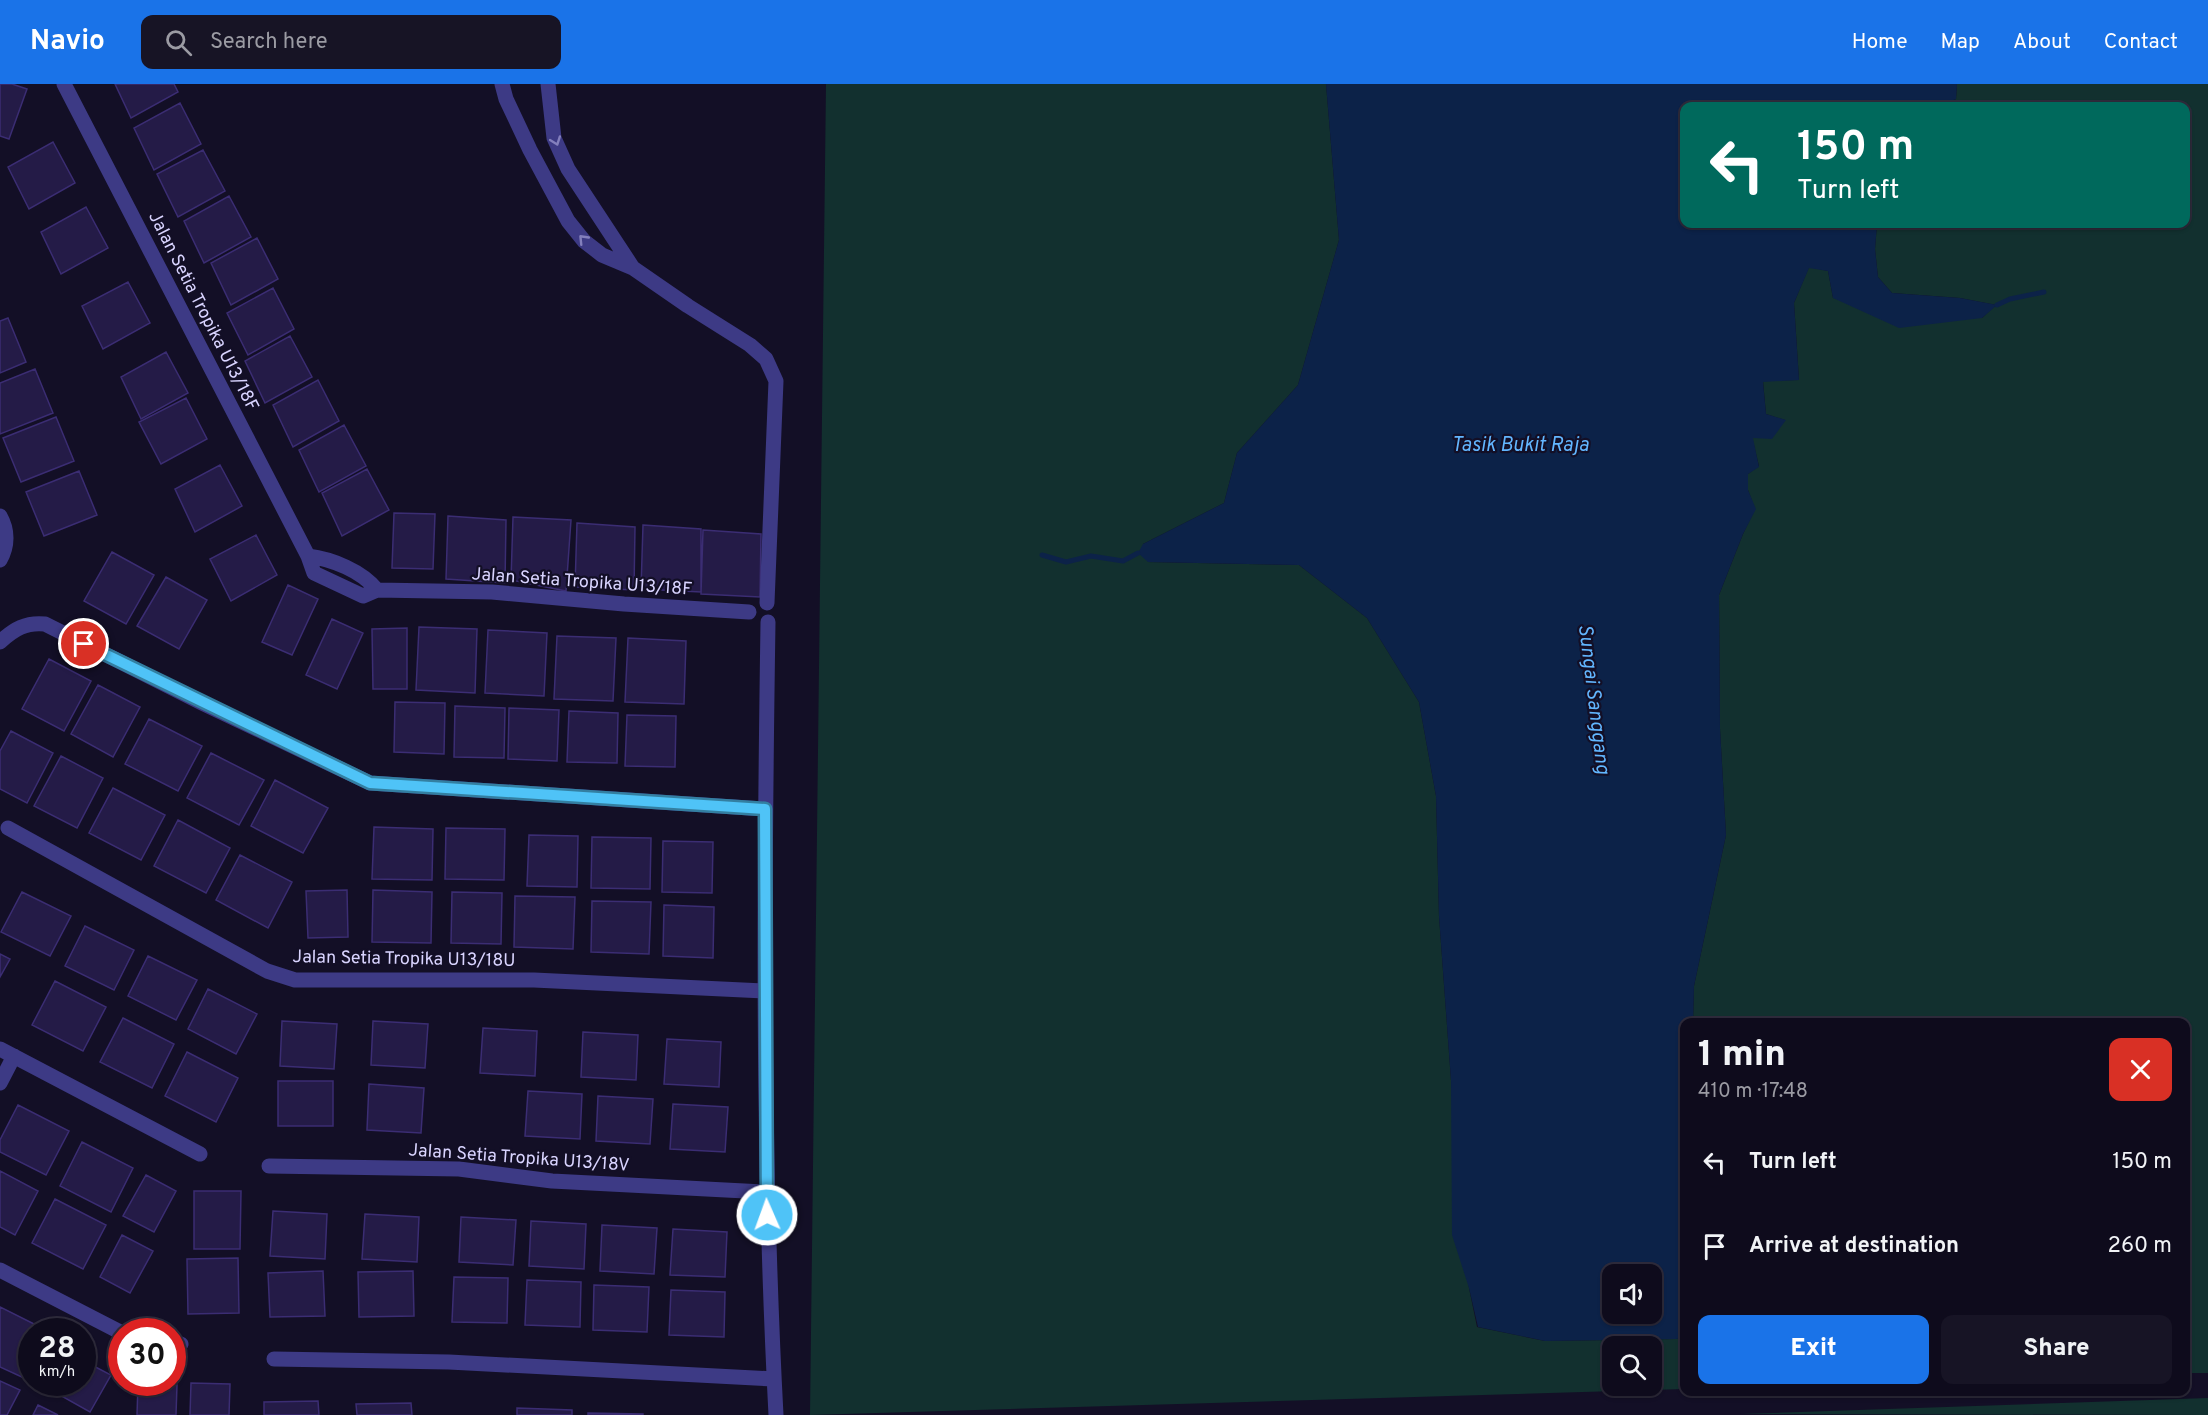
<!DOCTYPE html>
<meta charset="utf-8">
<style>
:root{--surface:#0e0b1c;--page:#171425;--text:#f1f3f6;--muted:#9b9ba3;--line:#2e2b3b;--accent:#1a73e8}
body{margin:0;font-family:Overpass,sans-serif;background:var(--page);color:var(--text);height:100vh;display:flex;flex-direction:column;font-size:22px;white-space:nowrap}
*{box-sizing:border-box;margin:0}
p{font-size:20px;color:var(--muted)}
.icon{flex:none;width:33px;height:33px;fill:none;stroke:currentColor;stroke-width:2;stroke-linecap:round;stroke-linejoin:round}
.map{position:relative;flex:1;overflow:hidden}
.details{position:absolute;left:1680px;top:934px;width:510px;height:378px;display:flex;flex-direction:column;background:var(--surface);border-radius:12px;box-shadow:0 2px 4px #0004,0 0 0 2px var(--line)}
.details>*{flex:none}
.banner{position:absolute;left:1680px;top:18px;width:510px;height:126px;border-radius:12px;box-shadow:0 2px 4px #0004,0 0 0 2px var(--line);background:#00695c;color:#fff;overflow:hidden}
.controls{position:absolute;left:1602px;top:1180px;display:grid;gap:12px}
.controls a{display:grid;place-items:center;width:60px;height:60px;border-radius:12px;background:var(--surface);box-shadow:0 2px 4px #0004,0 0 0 2px var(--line);font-size:30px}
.speed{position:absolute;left:18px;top:1234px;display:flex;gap:12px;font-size:30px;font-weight:700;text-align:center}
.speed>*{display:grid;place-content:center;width:78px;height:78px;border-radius:50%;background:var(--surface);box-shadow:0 2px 4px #0004,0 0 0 2px var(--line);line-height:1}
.speed small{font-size:15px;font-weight:400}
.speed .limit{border:9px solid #d22;background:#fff;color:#111}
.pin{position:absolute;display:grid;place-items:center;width:51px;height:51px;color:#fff;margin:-26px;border:3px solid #fff;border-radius:50%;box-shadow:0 2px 6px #0007}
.me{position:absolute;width:66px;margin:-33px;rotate:358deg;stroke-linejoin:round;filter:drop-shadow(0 0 4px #0008)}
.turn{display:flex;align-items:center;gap:21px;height:126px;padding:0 18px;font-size:27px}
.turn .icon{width:78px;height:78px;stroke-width:2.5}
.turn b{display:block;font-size:42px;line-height:51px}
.round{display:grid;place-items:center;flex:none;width:63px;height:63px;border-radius:12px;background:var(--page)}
.headline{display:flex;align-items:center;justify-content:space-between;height:102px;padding:0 18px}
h1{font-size:36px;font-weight:800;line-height:45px}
.button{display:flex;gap:12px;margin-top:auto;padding:12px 18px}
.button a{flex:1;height:69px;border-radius:12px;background:var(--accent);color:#fff;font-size:24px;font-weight:800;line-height:69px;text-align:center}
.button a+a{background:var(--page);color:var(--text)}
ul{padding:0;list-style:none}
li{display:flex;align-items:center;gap:18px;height:84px;padding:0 18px}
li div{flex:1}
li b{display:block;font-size:22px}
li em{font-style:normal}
header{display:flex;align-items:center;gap:36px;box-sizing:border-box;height:84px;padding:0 30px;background:var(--accent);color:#fff}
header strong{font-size:28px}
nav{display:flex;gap:33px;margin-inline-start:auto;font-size:21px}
.search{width:420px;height:54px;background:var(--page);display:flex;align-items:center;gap:15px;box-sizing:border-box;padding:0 21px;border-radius:12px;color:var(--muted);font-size:22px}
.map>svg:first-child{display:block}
.green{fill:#12302f;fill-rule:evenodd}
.water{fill:#0c2248;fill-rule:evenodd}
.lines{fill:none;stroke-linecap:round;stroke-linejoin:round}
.stream{stroke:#0c2248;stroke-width:5}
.building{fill:#241b47;stroke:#3b2d73;stroke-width:1.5}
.minor{stroke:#3d3a85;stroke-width:15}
.oneway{stroke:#837fbc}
.route-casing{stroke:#337fa1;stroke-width:15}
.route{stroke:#4fc3f7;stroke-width:10}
.labels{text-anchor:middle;stroke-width:4.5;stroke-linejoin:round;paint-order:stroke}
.street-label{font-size:18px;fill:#d9d4ff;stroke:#130f26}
.water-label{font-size:20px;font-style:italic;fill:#62b6ff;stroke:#130f26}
</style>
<header>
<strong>Navio</strong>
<div class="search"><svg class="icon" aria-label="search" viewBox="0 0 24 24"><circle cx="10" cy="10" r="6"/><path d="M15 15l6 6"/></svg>Search here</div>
<nav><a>Home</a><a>Map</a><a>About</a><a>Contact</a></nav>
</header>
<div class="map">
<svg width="2208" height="1331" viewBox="0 0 2208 1331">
<rect width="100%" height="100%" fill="#130f26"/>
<!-- green -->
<path class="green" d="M826,0H1326L1339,156L1298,301L1237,369L1224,419L1143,460L1148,478L1299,481L1367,534L1419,618L1436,712L1439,832L1451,996L1469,1204L1477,1243L1545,1257L1675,1255L1684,1253V1305L810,1331ZM1612,1263H1652V1302H1612Z
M1957,0H2208V1289H2186V939H1693L1694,902L1726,751L1720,645L1719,511L1743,450L1755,425L1748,406V390L1759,382L1752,353L1785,336L1766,330L1763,297L1799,296L1794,219L1809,183L1828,187L1833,214L1982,234L1996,221L1960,214L1892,209L1878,193L1875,165L1877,140H2186V22H1940L1956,15Z
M2208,1314V1331L1740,1330Z"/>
<!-- water -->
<path class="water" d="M1326,0H1957L1956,15L1940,22H1884L1873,19L1869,22H1684V140H1877L1875,165L1878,193L1892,209L1960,214L1997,221L1982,234L1899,244L1833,214L1828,187L1809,184L1794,219L1799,296L1763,298L1766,330L1786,336L1772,355L1753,354L1759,383L1748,390V406L1756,425L1743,450L1719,511L1720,645L1726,751L1694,902L1693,939H1684V1253L1676,1255L1545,1257L1478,1243L1469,1204L1452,1151L1451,996L1439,832L1436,712L1419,618L1367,534L1299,481L1148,478L1138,469L1143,460L1224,419L1237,369L1298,301L1339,156ZM1612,1191H1652V1230H1612Z"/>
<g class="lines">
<!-- stream -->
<path class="stream" d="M1997,221L2010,215L2044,208
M1042,471L1066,478L1091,472L1123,477L1138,469"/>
</g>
<!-- building -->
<path class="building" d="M0,0H12L27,5L9,55L0,52Z
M115,0H174L178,8L131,34Z
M180,19L201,60L154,86L134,44Z
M53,58L75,99L29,125L8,83Z
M203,66L225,107L178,133L157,90Z
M229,112L251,153L204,179L184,137Z
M86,123L108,164L61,190L41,148Z
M257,154L278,195L231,221L211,179Z
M128,198L150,239L103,265L82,222Z
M273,204L294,245L248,271L227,229Z
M8,234L26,278L0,289V237Z
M290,252L312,293L265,319L245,277Z
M166,268L188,309L141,335L121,293Z
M35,285L53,329L0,350V299Z
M318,296L339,337L293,363L273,321Z
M186,314L207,355L161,380L139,338Z
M56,333L74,377L21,398L3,354Z
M344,341L366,382L319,408L299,366Z
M220,381L242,422L195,448L175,405Z
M367,385L389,426L342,452L322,409Z
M79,387L97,431L44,452L26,408Z
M394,429L435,430L433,485L392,484Z
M448,432L506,436L505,499L446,495Z
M513,433L571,436L566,507L511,496Z
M577,439L635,443L634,506L575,503Z
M643,441L701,445V508L641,505Z
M703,446L761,450L760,513L701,510Z
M256,451L277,491L231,517L210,475Z
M112,468L154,491L126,540L84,517Z
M166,493L207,516L179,565L137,542Z
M288,501L318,515L292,571L262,558Z
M332,535L363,549L337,605L306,591Z
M419,543L477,545L475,609L416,606Z
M407,544V605H373L372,545Z
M488,546L547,549L544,612L485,609Z
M557,552L616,554L613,617L554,615Z
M628,554L686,557L684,620L625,618Z
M49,575L91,597L64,647L22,625Z
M98,601L140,623L113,673L71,650Z
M395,618L445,619L444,670L394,668Z
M455,622L505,624L504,674L454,673Z
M509,624L559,626L557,677L508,675Z
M569,627L618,629L617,679L567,678Z
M627,631L676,632L675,683L625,682Z
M149,635L202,662L178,707L125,680Z
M11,647L53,669L27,719L0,705V667Z
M211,669L264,696L239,741L187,714Z
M61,672L103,694L77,744L34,722Z
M275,696L328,724L303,769L251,742Z
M113,704L165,731L141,776L89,749Z
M178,736L230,764L206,809L154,782Z
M374,743L433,745L432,796L372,795Z
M446,744L505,745L504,796L445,795Z
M529,751L578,752L577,803L527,802Z
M592,753L651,754L650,805L591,804Z
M663,757L713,758L712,809L662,808Z
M240,771L292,798L268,844L216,816Z
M347,806L348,853L308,854L306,807Z
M373,806L432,808L431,859L372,858Z
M22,808L71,832L50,872L1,848Z
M452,808L502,809L501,860L451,859Z
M515,812L575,813L573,865L514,863Z
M592,817L651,818L649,870L591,868Z
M664,821L714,823L713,874L663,872Z
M85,842L134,866L114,906L65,882Z
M0,870L10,875L0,893Z
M148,872L197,896L176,936L128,912Z
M55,897L106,923L83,967L32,941Z
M208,905L257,930L236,970L188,945Z
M123,934L174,960L152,1004L100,978Z
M282,937L337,940L334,985L280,982Z
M373,937L428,940L425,984L371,981Z
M483,944L537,947L535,992L480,989Z
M583,948L638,951L636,996L581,993Z
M667,955L721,958L719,1003L664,1000Z
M187,968L238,994L216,1038L165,1012Z
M278,997H333V1042H278Z
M369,1000L424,1004L421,1049L367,1046Z
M528,1007L582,1010L580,1055L525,1052Z
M598,1012L653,1015L650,1060L596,1057Z
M673,1020L728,1023L725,1068L670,1065Z
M18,1021L69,1047L46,1091L0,1068V1056Z
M82,1058L133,1084L111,1128L60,1102Z
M0,1087L38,1107L15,1151L0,1143Z
M146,1091L176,1107L154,1148L123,1132Z
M194,1107H241L240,1165H194Z
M55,1115L106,1141L83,1185L32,1159Z
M273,1127L327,1130L325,1175L270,1172Z
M365,1130L419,1133L417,1178L362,1175Z
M461,1133L516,1136L513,1181L459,1178Z
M531,1137L586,1140L584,1185L529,1182Z
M602,1141L657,1144L654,1190L600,1187Z
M673,1145L727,1148L725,1193L670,1191Z
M122,1151L153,1167L130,1209L100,1193Z
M238,1174L239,1229L188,1230L187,1175Z
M323,1187L325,1232L270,1233L268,1189Z
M413,1187L414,1232L359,1233L358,1188Z
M454,1193L508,1194L507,1239L452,1238Z
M527,1196L581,1198L580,1243L525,1241Z
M594,1201L649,1203L647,1248L593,1246Z
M671,1206L725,1208L724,1253L669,1251Z
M0,1223L48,1247L32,1248V1279L24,1294L0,1283Z
M82,1276L111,1291L90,1328L40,1300L82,1299Z
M0,1297L20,1306L7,1331H0Z
M191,1299L230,1300L229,1331H190Z
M138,1300L177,1301L176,1331H137Z
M318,1317L319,1331H264V1318Z
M411,1319L412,1331H357L356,1320Z
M38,1321L58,1331H33Z
M517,1324L572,1326V1331H517Z
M588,1329L643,1330V1331H588Z"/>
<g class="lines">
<!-- minor -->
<path class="minor" d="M64,0L308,472
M502,0L506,15L530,66L568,137L584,157L602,171L633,184L688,222L750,261L766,275L776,297L767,519
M548,0L554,54L568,85L633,184
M0,432C8,446 8,462 0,476
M308,472C332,475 362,487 377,506L363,512L314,489Z
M377,506L492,508L624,520L749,528
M768,538C764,802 762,1067 776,1331
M0,558C14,545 26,538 45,540L202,619L370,699L765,725
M8,744L267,887L295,896H534L765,907
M0,965L200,1070
M0,999L14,972
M269,1082L459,1085L552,1097L766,1108
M0,1186L122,1249
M172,1258L181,1260
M274,1275L449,1278L774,1295"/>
</g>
<!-- one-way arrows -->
<defs><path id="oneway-chevron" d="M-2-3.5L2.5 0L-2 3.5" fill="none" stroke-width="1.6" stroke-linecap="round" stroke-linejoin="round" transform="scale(1.5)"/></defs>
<g class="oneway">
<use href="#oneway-chevron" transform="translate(556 57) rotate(70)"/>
<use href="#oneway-chevron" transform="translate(583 155) rotate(-134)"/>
</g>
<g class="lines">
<!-- route casing -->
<g class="route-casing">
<path id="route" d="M84,560L370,699L765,725L767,1131"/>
</g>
<!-- route -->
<use href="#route" class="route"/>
</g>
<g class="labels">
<!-- street labels -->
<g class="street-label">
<text transform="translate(204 227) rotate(63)" y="6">Jalan Setia Tropika U13/18F</text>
<text transform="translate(582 497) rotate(4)" y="6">Jalan Setia Tropika U13/18F</text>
<text transform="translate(404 874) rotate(1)" y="6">Jalan Setia Tropika U13/18U</text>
<text transform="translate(519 1073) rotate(4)" y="6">Jalan Setia Tropika U13/18V</text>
</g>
<!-- water labels -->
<g class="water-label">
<text x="1520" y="367">Tasik Bukit Raja</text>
<text transform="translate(1595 615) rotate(83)" y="7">Sungai Sanggang</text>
</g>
</g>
</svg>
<div class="controls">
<a><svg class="icon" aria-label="sound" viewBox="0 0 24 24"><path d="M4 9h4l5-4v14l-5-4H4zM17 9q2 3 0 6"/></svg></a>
<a><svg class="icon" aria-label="search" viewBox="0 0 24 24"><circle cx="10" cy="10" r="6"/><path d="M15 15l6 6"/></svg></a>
</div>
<div class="speed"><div>28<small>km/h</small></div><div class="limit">30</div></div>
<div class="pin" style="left:84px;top:560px;background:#d93025"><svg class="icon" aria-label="arrive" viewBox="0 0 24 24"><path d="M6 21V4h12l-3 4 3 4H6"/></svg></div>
<svg class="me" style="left:767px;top:1131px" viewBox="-20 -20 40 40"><circle r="17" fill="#4fc3f7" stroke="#fff" stroke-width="3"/><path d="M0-11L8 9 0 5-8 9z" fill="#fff"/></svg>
<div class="banner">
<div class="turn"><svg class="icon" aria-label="left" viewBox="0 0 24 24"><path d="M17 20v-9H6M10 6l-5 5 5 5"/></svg><div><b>150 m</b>Turn left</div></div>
</div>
<section class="details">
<div class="headline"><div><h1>1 min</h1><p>410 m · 17:48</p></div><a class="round" style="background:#d93025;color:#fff"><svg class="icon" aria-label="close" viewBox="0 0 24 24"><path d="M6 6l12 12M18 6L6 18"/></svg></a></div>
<ul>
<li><svg class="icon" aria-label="left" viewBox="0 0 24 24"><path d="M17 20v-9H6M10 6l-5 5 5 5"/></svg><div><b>Turn left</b></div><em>150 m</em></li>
<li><svg class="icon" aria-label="arrive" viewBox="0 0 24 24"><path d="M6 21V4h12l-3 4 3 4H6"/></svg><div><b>Arrive at destination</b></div><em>260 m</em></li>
</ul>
<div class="button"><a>Exit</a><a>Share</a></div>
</section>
</div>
